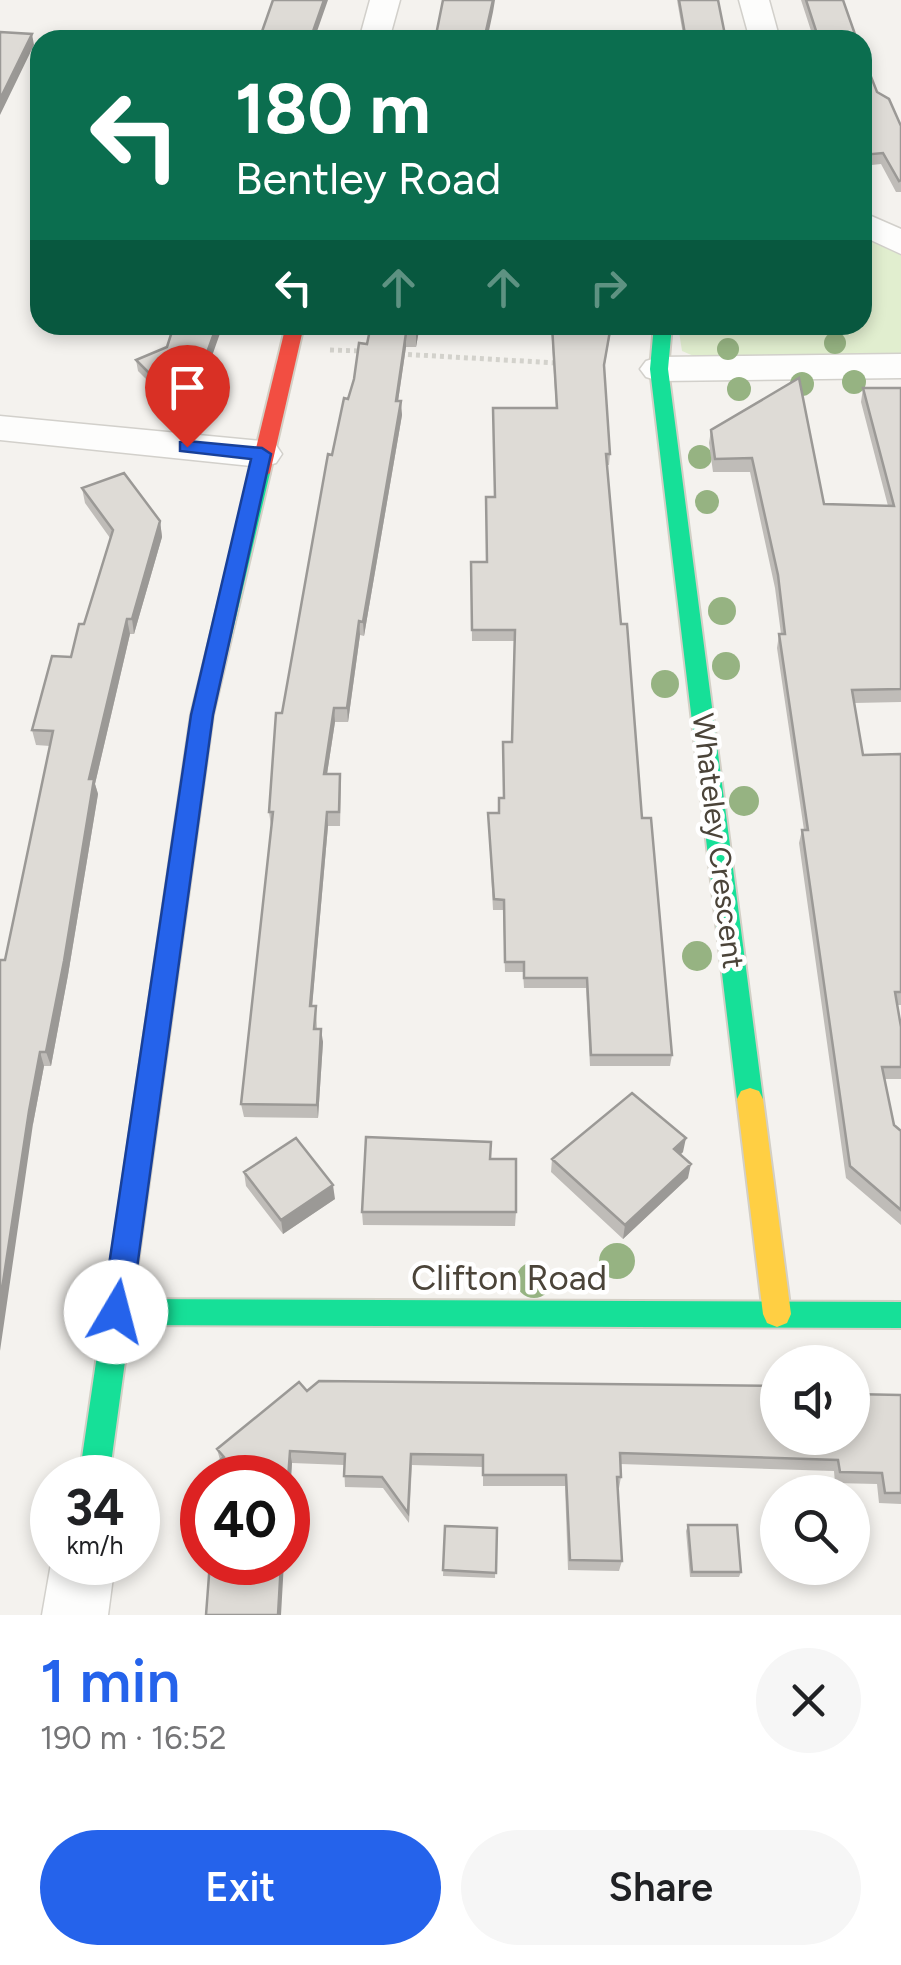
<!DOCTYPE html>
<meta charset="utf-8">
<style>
:root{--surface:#fff;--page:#f6f6f6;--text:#202124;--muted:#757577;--accent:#2563eb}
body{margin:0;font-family:Figtree,sans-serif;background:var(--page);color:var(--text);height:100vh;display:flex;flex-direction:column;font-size:38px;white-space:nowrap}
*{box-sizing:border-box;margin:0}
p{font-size:32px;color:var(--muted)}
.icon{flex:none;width:55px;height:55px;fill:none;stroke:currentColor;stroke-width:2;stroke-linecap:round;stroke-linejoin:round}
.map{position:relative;height:1615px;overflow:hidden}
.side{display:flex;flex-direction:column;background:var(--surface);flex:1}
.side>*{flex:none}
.hud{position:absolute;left:30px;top:30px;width:842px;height:305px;border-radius:30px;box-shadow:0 5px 15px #0003;background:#0b6e4f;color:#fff;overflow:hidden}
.tools{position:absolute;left:760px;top:1345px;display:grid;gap:20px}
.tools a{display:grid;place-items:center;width:110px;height:110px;border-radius:50%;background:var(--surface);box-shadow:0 5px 15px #0003;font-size:50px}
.speed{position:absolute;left:30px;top:1455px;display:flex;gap:20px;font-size:50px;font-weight:700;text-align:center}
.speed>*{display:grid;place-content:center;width:130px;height:130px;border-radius:50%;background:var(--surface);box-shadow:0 5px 15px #0003;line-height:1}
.speed small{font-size:25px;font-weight:400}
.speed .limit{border:15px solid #d22;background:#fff;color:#111}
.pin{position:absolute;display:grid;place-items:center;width:85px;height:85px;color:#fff;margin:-102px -42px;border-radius:50% 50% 50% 0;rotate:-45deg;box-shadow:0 0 10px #0007}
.pin .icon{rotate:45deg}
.me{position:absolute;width:110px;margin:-55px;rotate:8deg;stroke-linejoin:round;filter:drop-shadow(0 0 8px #0008)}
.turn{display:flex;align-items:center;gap:35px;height:210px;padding:0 40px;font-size:45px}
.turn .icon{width:130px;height:130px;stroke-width:2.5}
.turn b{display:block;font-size:70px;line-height:85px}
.lanes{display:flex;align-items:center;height:95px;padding:0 40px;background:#0003;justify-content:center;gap:50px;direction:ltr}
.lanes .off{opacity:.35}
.round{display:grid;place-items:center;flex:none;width:105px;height:105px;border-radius:52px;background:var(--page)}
.head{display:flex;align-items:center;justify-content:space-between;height:170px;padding:0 40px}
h1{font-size:60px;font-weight:600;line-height:75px;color:var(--accent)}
.cta{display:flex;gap:20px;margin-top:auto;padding:20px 40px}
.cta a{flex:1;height:115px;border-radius:60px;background:var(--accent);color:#fff;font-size:40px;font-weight:600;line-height:115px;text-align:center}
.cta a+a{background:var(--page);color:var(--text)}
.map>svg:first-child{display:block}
.green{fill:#e1eecf}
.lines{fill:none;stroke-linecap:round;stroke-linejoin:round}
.street-casing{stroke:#d2d0cb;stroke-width:3}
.fast-casing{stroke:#d3cfc5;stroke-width:4}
.slow-casing{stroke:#d3cfc5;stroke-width:4}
.jam-casing{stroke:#d3cfc5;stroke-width:4}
.path{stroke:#d3d2cc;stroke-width:5;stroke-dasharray:4 4;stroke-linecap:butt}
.street{fill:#fdfdfc;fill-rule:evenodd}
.fast{fill:#16e098;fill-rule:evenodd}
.slow{fill:#ffcf43;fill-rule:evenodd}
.jam{fill:#f24e42;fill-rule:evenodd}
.tree{fill:#96b382}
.wall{fill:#bfbcb8}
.shaded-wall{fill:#9b9996}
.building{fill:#dedbd6;stroke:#9b9996;stroke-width:2.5}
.route{fill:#2563eb;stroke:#184099;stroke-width:2.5}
.labels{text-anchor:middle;stroke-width:9;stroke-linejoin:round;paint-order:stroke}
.street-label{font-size:30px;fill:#4b4439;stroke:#fff}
.near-street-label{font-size:35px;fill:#4b4439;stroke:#fff}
</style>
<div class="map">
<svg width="901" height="1615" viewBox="0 0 901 1615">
<rect width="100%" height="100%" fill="#f4f2ee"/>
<!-- green -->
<path class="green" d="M863,234L901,255V354L703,360L682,351L678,325H862Z"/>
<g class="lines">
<!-- street casing -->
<g class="street-casing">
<path id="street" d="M370,0H400L389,40H359Z
M739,0H769L780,40H750Z
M862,212L901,229V254L862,236Z
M901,354V378L659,381L646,377L640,369L646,361L659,357Z
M0,416L262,441L276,445L282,454L276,463L262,467L0,440Z
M52,1558V1562H115L108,1615H42Z"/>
</g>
<!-- fast casing -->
<g class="fast-casing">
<path id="fast" d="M654,325H672L668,369L763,1099L759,1107L750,1110L741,1107L737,1099L650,369Z
M260,467L270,473L213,715L133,1299L901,1302V1328L130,1325L109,1478H79L191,715L250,473Z"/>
</g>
<!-- slow casing -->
<g class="slow-casing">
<path id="slow" d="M750,1088L759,1091L763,1099L791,1314L787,1323L777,1327L767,1323L763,1314L737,1099L741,1091Z"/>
</g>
<!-- jam casing -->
<g class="jam-casing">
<path id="jam" d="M286,325H304L270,473L260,479L250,473Z"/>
</g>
<!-- path -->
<path class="path" d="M330,350L362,351
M400,354L557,363"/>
<!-- street -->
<use href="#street" class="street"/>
<!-- fast -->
<use href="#fast" class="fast"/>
<!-- slow -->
<use href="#slow" class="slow"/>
<!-- jam -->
<use href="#jam" class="jam"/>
</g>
<!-- trees -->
<g class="tree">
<circle cx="835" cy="343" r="11"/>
<circle cx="728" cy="349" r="11"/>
<circle cx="854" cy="382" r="12"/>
<circle cx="802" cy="384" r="12"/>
<circle cx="739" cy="389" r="12"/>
<circle cx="700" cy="457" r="12"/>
<circle cx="707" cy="502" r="12"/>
<circle cx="722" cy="611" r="14"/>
<circle cx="726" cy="666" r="14"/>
<circle cx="665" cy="684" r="14"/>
<circle cx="744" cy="801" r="15"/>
<circle cx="697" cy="956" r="15"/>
<circle cx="617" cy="1261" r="18"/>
<circle cx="534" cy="1280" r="18"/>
</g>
<!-- wall -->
<path class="wall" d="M677,0H718L726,40H684Z
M801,0H843L857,40H814Z
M862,54L877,92L901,126V192H896L881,164L862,166Z
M371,325H420L416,347H406L398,401L402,415L364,636L360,635L348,722H335L327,774H340L341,787L340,826H328L312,1006H316L317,1029L323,1042L318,1118L244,1117L241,1104L271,826L269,812L282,713L332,455L348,399L367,344Z
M551,325H612L604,369L610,454L609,465H607L618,592L642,818L672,1055L670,1066H590L586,988H524L523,972H505L503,910H493L488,813H499L503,798L512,742L514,641H472L471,562H487L494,497L556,408Z
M167,347L206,373L196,377V382L163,396L156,395L155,388L138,371L136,360Z
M863,388H901V702L854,703L863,755L901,754V1005H897L901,1027V1079H884L894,1125L901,1131V1225L846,1178L799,843L802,830H804L777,648L779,634H781L775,588L750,472H713L709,443L711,430L824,504L888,506L861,402Z
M82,488L160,521L162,537L134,634H130L95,784L98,794L68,975L51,1066H44L33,1124L5,960L50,746L36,745L32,730L71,657L84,624L110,538L85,503Z
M683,1152L680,1155L688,1178L623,1239L551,1172L552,1159Z
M490,1159L516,1212L515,1226L363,1225L362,1212Z
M244,1172L335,1199L283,1234L246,1186Z
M307,1391L778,1438L901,1395V1504L879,1503L877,1484L835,1483L834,1471L620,1464L621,1477L619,1488H617L622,1561L619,1571L568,1570L565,1486H483V1467L412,1465L409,1523L383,1488L345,1487L344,1465L292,1463L288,1519V1478H206L204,1473L220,1460L217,1449Z
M688,1525L741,1572L739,1577H690L686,1531Z
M445,1526L497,1528L495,1578L443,1576Z"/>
<!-- shaded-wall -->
<path class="shaded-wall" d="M324,0H328L314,40H310Z
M493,0H495L493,12L487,40H484Z
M32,34L34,45L0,115V99Z
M217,325H223L206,373L196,377V382L163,396L161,385L191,367Z
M417,325H420L416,347V333Z
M406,333V347L396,415V401Z
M401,401L402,415L364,636L363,622Z
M160,521L162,537L134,634L132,619Z
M127,619L130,634L95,784L98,794L68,975L51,1066L46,1052L89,779Z
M359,621L360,635L348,722L347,708Z
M334,708L335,722L325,787L324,774Z
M327,812L328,826L311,1019L310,1006Z
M321,1029L323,1042L318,1118L317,1105Z
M40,1052L44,1066L33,1124L0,1351V1302L29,1111Z
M686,1138L683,1152L671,1163L674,1149Z
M691,1164L688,1178L623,1239L625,1225Z
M333,1185L335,1199L283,1234L281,1220Z
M290,1451L292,1463L288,1519V1479Z
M281,1562H284L281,1615H278Z"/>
<!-- building -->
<path class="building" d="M273,0H324L310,40H259Z
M443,0H493L484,40H435Z
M679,0H718L726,40H686Z
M806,0H843L857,40H819Z
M0,32L32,34L0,99Z
M862,54L877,92L889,99L901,126V180L899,181L883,153L862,155Z
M174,325H217L204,361L191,367L195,370L161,385L154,383L155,379L136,360L167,347Z
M371,325H417L416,333H406L396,401H401L363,622L359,621L347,708H334L324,774H340L339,812H327L310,1006H316L314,1029H321L317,1105L241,1104L273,812H269L276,713H282L328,454L332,455L344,398L348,399L354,379L359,343L367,344Z
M552,325H611L604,365L610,454H606L621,624H627L642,818H651L672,1055H591L587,978H524V962H505L504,900L494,899L488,813H499V798H504L503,742H512L515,630H472L471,562H487L486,497H495L493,408H557Z
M799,378L824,504L894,506L863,388H901V689L852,690L863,755L901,754V992H895L901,1027V1067H882L894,1125L901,1131V1210L850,1166L802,830H808L779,634H785L778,575L752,458L715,459L711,430Z
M124,473L160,521L132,619H127L89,779H94L64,961L46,1052H40L29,1111L0,1302V960H5L53,731L32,730L52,656L71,657L79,624H84L113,530L82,488Z
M632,1093L686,1138L674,1149L691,1164L625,1225L552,1159Z
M366,1137L491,1142L490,1159H516V1212H362Z
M296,1138L333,1185L281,1220L244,1172Z
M319,1381L778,1386V1438H852V1394L901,1395V1493H885L882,1473L840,1472L838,1460L620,1453L621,1477H617L622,1561L570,1560L566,1475H483V1455L411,1454L408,1513L382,1477L344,1476L345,1454L290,1451L288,1479V1478H207L204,1473L224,1457L217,1449L299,1382L307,1391Z
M688,1525H737L741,1572H692Z
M445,1526L497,1528L496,1573L443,1570Z
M210,1562H281L278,1615H206Z"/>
<!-- route -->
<path class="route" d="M187,441L262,448L271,454L213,715L131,1312L126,1322L116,1325L107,1322L102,1312L191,715L251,459L180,451V442Z"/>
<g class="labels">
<!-- street labels -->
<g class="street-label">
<text transform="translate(718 841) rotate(83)" y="10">Whateley Crescent</text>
</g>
<!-- near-street labels -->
<g class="near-street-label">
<text x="509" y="1290">Clifton Road</text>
</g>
</g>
</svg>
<div class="tools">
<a><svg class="icon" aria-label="sound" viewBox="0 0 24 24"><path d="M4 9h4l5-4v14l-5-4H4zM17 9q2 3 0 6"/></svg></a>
<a><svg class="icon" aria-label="search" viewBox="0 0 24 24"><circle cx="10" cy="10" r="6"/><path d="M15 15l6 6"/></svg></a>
</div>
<div class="speed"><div>34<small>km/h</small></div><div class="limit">40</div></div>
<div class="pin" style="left:187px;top:447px;background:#d93025"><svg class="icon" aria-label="arrive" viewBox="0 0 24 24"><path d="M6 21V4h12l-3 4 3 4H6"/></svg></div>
<svg class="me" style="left:116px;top:1312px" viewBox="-20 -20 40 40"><circle r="19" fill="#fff"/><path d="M0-13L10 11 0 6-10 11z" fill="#2563eb"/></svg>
<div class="hud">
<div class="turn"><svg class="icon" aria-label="left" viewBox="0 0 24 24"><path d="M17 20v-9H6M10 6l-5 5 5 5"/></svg><div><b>180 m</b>Bentley Road</div></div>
<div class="lanes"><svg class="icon" aria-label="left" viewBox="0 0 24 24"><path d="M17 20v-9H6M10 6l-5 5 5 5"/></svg><svg class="icon off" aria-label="ahead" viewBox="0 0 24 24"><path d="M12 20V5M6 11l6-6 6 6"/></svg><svg class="icon off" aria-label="ahead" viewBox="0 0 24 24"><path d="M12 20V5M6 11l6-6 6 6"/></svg><svg class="icon off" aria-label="right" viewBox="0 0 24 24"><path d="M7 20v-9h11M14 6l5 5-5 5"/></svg></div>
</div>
</div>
<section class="side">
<div class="head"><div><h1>1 min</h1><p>190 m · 16:52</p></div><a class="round"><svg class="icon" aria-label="close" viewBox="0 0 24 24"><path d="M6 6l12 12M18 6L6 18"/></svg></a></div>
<div class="cta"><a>Exit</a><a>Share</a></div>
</section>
